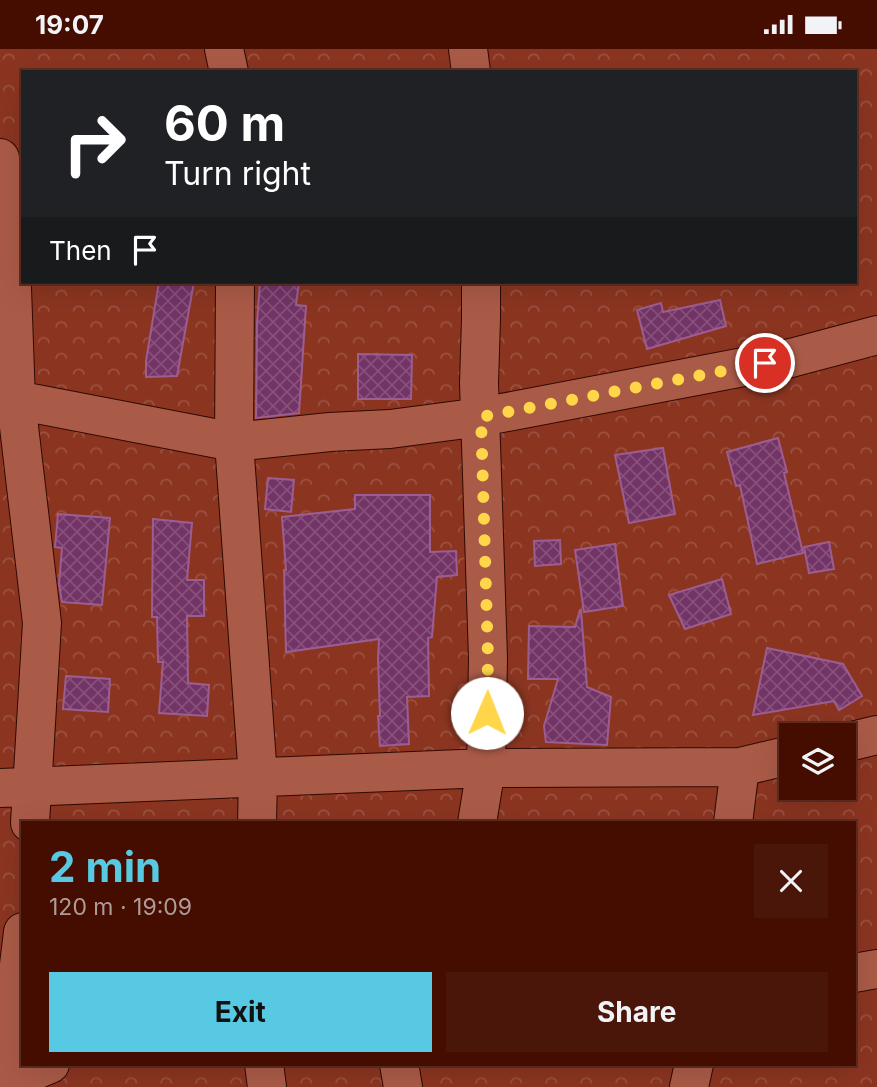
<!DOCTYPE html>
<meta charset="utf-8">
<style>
:root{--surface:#440d00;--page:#4b160a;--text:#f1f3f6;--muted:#af9c99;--line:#5c2d22;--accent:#57c9e2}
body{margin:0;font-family:Inter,sans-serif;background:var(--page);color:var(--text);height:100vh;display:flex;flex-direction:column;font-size:26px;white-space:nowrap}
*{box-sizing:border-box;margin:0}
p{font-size:23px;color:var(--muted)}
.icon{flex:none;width:38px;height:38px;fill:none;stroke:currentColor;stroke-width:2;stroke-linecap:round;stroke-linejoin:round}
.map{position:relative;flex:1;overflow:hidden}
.details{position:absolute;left:21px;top:772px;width:835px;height:245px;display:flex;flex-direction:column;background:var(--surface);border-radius:0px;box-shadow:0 7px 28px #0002,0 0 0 2px var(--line)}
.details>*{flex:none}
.banner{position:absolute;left:21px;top:21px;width:836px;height:214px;border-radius:0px;box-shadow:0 7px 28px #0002,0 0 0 2px var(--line);background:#202124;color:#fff;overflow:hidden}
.tools{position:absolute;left:779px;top:674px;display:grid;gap:14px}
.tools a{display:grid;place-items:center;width:77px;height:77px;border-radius:0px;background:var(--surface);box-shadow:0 7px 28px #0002,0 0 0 2px var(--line);font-size:35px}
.pin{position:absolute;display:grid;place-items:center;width:60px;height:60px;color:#fff;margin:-30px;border:4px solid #fff;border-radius:50%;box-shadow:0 2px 7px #0007}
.me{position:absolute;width:77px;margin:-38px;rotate:1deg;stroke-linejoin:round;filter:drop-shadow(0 0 5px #0008)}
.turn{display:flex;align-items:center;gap:24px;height:147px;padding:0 28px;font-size:32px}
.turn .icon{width:91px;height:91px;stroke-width:2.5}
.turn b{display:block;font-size:49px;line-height:60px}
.then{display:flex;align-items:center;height:66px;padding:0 28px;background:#0003;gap:14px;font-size:26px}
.round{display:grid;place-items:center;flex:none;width:74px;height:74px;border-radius:0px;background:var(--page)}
.summary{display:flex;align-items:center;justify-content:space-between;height:119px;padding:0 28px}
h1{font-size:42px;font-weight:700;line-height:52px;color:var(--accent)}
.button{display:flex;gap:14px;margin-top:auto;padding:14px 28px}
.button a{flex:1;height:80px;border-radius:0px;background:var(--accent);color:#111;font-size:28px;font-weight:700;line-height:80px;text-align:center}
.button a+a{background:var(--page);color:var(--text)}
.status{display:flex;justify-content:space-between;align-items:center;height:49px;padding:0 35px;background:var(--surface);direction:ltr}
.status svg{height:19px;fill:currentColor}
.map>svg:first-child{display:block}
.park{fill:url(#park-crowns);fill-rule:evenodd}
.building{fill:url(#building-cross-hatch);stroke:#9e5d91;stroke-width:2}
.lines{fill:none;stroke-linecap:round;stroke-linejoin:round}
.minor-casing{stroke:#300902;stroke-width:40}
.minor{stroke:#aa5b47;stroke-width:38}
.route{stroke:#ffd54a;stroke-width:12;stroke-dasharray:0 21.6}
</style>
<div class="status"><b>19:07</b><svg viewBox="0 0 49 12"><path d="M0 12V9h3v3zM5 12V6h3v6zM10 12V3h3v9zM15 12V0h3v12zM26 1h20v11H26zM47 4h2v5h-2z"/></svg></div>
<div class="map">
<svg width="877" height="1038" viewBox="0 0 877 1038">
<defs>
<pattern id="park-crowns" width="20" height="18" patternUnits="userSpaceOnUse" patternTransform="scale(1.75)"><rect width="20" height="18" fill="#8b3521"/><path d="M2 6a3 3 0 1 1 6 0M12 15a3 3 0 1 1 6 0" fill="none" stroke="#9c5140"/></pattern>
<pattern id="building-cross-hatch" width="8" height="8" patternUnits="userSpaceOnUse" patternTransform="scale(1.75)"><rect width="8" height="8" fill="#723466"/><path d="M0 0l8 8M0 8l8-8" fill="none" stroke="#87507a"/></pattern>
</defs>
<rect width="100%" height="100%" fill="#5b1100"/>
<!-- park -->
<path class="park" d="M0,0H877V1038H0ZM23,23H856V233H23ZM791,686H844V738H791ZM23,774H854V1015H23Z"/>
<!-- building -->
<path class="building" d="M159,233H194L177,327L146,328V312Z
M260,233H299L296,256L306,257L299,364L256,369L257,274Z
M720,251L726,277L647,300L637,261L661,254L663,263Z
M358,305L412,306L411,350H358Z
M778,389L787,423L784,424L803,504L757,515L740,436L736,437L727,403Z
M663,399L675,465L629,474L615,406Z
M268,429L294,431L291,463L265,460Z
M355,446H430V503L456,502L457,526L437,528L432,588L428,589L429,647L407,648L409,695L380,697L378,667H380L378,610L379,590L286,603L284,521H286L282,468L355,460Z
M58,465L110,469L102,556L62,553L59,535L62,499L55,498Z
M153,470L192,474L187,531H204V567H187L188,634L209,636L207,667L159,664L163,613H158L157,568H152Z
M560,491L561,515L535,517L534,492Z
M829,493L834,520L809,524L804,498Z
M615,495L623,557L584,563L575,501Z
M722,530L731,565L685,580L669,546Z
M580,561H581L587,638L611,648L607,696L546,693L544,677L558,630H528L529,577L575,578Z
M767,599L843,615L862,647L839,661L834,652L753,666Z
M66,627L110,630L108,663L63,660Z"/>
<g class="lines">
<!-- minor casing -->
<g class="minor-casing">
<path id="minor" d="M224,0L229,23
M468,0L471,23
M0,109L12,239L16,352L42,574L30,774
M235,233L234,393L258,728L257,774
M0,348L234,393L330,383L390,380L481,368L791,309L877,286
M844,694L877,686
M0,739L486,719L740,718L791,706
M477,774L486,719L488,609L479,334L481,270V233
M733,774L740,718
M854,924L877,920
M264,1015L267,1038
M399,1015L403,1038
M0,1036L50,1015
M10,1038L15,949L23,883
M689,1038L694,1015"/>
</g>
<!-- minor -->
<use href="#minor" class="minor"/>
</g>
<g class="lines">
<!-- route -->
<path class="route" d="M487,664L488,609L481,368L765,314"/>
</g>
</svg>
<div class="tools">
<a><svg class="icon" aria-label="layers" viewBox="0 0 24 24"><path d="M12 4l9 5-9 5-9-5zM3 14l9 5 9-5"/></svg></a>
</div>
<div class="pin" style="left:765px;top:314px;background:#d93025"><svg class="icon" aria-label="arrive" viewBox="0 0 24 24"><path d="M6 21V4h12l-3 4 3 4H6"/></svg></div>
<svg class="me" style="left:487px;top:664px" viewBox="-20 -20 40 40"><circle r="19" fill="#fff"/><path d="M0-13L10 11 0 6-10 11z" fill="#ffd54a"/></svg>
<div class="banner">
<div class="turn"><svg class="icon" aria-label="right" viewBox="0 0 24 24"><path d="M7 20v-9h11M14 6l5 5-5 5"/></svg><div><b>60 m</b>Turn right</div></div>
<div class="then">Then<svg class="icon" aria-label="arrive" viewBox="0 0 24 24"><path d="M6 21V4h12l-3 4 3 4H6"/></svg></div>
</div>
<section class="details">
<div class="summary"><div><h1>2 min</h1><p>120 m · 19:09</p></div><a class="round"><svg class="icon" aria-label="close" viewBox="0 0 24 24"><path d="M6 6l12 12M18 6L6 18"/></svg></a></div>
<div class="button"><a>Exit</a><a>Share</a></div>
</section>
</div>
